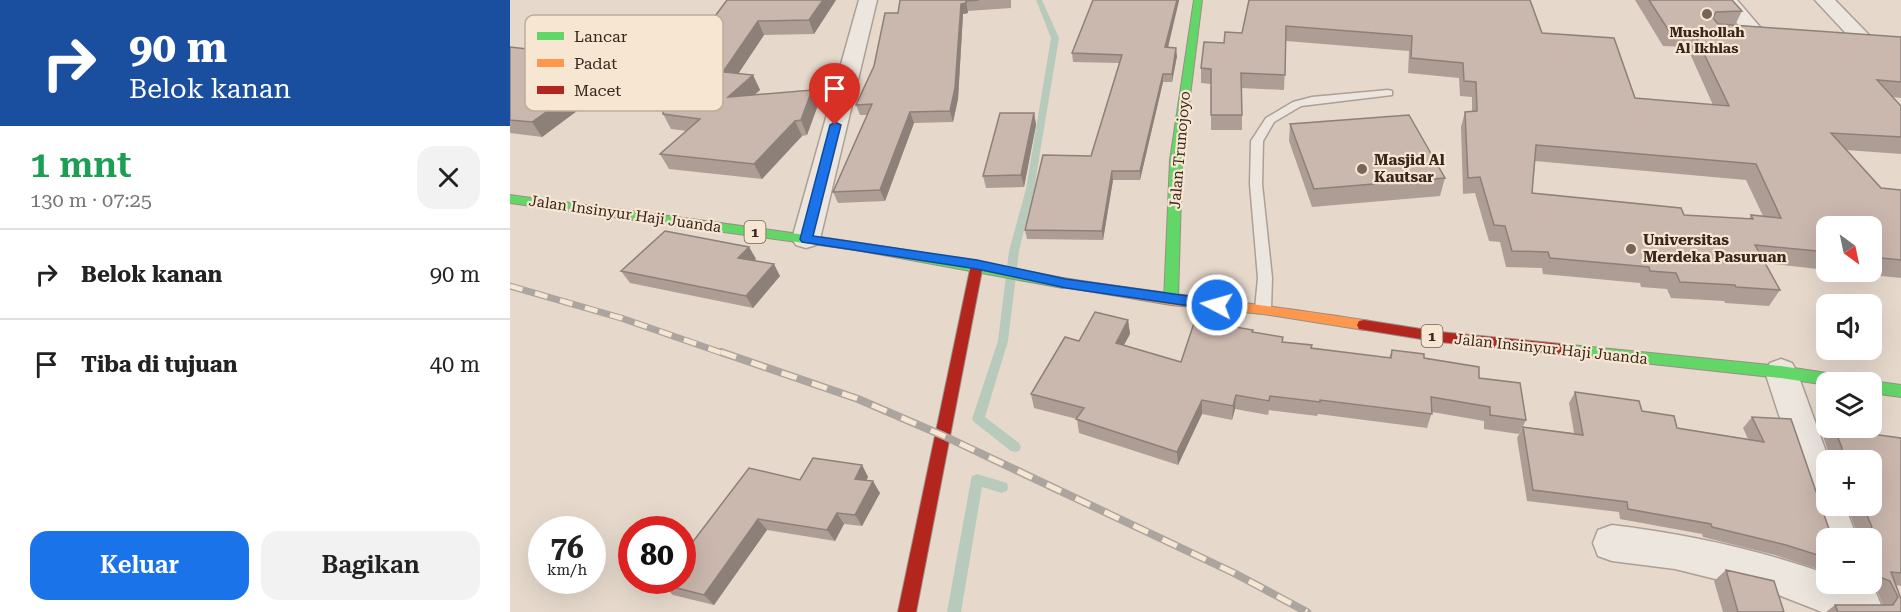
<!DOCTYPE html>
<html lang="id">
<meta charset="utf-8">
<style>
:root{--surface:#fff;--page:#f2f2f2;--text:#222;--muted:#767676;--line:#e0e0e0;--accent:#1a73e8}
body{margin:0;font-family:"Roboto Serif",serif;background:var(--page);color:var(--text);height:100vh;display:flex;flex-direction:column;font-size:22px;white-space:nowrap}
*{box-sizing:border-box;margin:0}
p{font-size:20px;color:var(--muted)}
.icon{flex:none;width:33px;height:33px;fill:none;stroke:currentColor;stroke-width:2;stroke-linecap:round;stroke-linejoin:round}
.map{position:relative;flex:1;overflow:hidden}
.side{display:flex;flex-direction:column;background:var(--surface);width:510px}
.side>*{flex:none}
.hud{background:#1a4fa0;color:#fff;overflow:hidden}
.needle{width:39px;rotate:147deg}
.buttons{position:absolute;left:1306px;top:216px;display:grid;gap:12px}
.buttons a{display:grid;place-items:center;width:66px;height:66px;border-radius:12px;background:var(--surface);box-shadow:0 6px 24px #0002;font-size:30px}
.speed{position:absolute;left:18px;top:516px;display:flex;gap:12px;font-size:30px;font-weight:700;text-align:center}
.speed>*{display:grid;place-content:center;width:78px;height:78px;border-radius:50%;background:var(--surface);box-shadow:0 6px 24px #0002;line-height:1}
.speed small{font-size:15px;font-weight:400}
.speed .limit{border:9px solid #d22;background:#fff;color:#111}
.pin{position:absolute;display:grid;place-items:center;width:51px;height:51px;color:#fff;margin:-62px -26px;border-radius:50% 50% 50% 0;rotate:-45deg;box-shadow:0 0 6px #0007}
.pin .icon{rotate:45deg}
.me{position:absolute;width:66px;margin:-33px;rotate:276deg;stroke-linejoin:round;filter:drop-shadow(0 0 4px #0008)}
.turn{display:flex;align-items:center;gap:21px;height:126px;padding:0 30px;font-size:27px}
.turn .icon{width:78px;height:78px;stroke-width:2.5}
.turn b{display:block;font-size:42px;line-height:51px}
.round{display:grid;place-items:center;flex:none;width:63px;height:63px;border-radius:18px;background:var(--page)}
.overview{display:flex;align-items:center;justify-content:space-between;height:102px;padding:0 30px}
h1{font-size:36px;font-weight:600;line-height:45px;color:#1e9e55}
.cta{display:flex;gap:12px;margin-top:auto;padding:12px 30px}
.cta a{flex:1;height:69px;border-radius:18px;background:var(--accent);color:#fff;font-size:24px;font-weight:600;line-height:69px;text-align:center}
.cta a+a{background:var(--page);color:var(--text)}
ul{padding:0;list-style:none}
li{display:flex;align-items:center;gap:18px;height:90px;padding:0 30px;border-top:2px solid var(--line)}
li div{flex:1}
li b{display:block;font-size:22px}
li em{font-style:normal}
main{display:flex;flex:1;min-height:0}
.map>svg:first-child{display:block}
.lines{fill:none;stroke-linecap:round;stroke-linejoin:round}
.stream{fill:#b8cabb;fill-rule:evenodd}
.lane-casing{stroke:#ab9f96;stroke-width:3}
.street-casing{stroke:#ab9f96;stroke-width:3}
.fast-casing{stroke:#9b8e85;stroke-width:2}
.slow-casing{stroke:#9b8e85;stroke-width:2}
.jam-casing{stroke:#9b8e85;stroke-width:2}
.lane{fill:#ede6df;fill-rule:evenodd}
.street{fill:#ede6df;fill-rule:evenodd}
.fast{fill:#63d668;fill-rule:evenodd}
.slow{fill:#ff974d;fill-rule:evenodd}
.jam{fill:#b3261e;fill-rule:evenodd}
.rail-far1-casing{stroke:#aca59f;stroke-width:7}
.rail-casing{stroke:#aca59f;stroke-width:8}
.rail-far1{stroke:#f7e6d2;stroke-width:4.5;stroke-dasharray:13;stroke-linecap:butt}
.rail{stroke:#f7e6d2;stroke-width:5;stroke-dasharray:16;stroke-linecap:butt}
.wall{fill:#ae9d95;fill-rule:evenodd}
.shaded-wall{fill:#8d8079}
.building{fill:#cab7ad;stroke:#8d8079;stroke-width:1.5;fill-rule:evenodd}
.route{fill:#1a73e8;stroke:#114b97;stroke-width:1.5}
.poi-dot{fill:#76655a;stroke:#f7e6d2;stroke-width:2}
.labels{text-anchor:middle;stroke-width:4.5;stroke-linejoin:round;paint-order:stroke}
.far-poi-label{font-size:14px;font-weight:bold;fill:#3a261d;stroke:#f7e6d2}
.shield{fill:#f7e6d2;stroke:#736053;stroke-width:1.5}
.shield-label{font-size:14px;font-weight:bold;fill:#3a261d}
.street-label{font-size:15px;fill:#3a261d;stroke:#f7e6d2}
.poi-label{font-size:15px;font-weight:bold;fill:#3a261d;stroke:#f7e6d2;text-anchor:start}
.key{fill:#f7e6d2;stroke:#beac9c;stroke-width:1.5}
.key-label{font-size:16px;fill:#3a261d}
</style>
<main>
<section class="side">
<div class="hud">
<div class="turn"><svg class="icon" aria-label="right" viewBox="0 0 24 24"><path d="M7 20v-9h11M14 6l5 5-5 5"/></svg><div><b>90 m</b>Belok kanan</div></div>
</div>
<div class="overview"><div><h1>1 mnt</h1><p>130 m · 07:25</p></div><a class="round"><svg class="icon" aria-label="close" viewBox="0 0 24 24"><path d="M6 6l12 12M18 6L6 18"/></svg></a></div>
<ul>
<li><svg class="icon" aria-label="right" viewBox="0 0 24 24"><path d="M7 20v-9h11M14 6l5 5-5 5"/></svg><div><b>Belok kanan</b></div><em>90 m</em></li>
<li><svg class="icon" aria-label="arrive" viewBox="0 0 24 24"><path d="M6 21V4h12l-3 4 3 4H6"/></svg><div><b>Tiba di tujuan</b></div><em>40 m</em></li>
</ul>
<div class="cta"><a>Keluar</a><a>Bagikan</a></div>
</section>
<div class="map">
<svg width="1391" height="612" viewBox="0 0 1391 612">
<rect width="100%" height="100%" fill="#e6d9cc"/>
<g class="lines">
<!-- stream -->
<path class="stream" d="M526,0H532L549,38L524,189L509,251L498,341L475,417L509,443L511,447L509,451L505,452L501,451L464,422L462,419L488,341L499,251L516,189L541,38Z
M467,474L497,483L498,487L497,491L492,493L472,487L451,612H437L461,480L462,476Z"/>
<!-- lane casing -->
<g class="lane-casing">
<path id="lane" d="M878,90L882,91V95L791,106L764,122L753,141L752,184L762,278L761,309L758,313H748L745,309L748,278L740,184L741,141L756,118L783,102L802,97Z"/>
</g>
<!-- street casing -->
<g class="street-casing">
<path id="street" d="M349,0H367L310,239L306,245L296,248L286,245L282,239Z
M1208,0H1227L1256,34L1253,38H1239Z
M1305,0H1325L1360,36L1363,40L1360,44H1346Z
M1271,359L1282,363L1287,372L1319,460H1317V506H1335L1347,538H1317V552L1309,538L1255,372L1260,363Z
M1102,525C1176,534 1247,549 1317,574V584H1342L1366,593L1372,607L1369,612H1312L1266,594L1165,569L1102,561L1088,556L1083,543L1088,530Z"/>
</g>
<!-- fast casing -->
<g class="fast-casing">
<path id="fast" d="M684,0H692L672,160L668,300L661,305L654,300L660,160Z
M0,195C185,220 370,242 553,278L560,283L553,288L346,250L0,203Z
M1051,344L1271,366L1336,376L1341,378L1343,382H1317V385L1271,378L1051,354L1046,353L1044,349L1046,345Z
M1362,381L1391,385V397L1362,393V382H1358Z"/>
</g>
<!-- slow casing -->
<g class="slow-casing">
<path id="slow" d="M553,278C653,294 754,304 854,320L859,321L861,325L859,329L854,330L753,314L661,305L548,286L546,283Z"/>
</g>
<!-- jam casing -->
<g class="jam-casing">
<path id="jam" d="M467,261L473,265L406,612H388L461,265Z
M854,320L930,332L1051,344L1056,345L1058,349L1056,353L1051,354L930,342L849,329L847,325L849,321Z"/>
</g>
<!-- lane -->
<use href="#lane" class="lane"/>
<!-- street -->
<use href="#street" class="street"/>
<!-- fast -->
<use href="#fast" class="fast"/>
<!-- slow -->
<use href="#slow" class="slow"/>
<!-- jam -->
<use href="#jam" class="jam"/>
<!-- rail-far1 casing -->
<g class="rail-far1-casing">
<path id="rail-far1" d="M0,286L111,318L215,354"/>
</g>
<!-- rail casing -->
<g class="rail-casing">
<path id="rail" d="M211,352L348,399L434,436L724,573L797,612"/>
</g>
<!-- rail-far1 -->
<use href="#rail-far1" class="rail-far1"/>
<!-- rail -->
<use href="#rail" class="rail"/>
</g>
<!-- wall -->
<path class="wall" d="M326,0L304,34L254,35L228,74L243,75L250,90L244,95L308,105L297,135L292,136L252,179L159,169L150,154L177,131L161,129L153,114V108L79,102L32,137L0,133V47L95,58L172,27L200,23Z
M390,0H501V8L458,11V13L453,14L448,99L443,122L404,123L375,201L328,203L323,192L357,115H350L346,105L388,13Z
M739,0L1032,33L1125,98L1203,105L1177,47L1153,46L1125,0H1222L1232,11L1225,25L1391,37V98L1383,97L1391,106V154L1336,150L1371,188L1391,190V278L1333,272H1362V226H1317V270L1255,263L1270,290L1259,306L1215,303L1214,301L1161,298L1157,289L1131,287L1130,283L1033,274L1032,268L996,267L990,242L979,241L965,193L953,194L951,127L955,112H962V97L950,96L949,78L898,73L899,51L776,41L774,90L731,88L732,115V130H701V84L691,83V68L714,43L732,33ZM1025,161L1236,180L1253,216L1241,215L1239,219L1174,215L1022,193Z
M658,47L667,56L662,82H653L630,180H603L593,240L517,239L515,230L581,156L609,63L563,62L562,53Z
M524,113L526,125L514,187L476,188L473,176Z
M780,124L935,178L930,196L802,207L779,141Z
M239,247L246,259L244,261L270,276L243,308L120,283L111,271Z
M618,320L620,334L614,345L671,362L743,332L772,342L801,348L879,358L882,350L914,358L969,378L1016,420L1009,434L974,429V421L922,412L917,428L808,414L807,416L759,410L758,415L725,409L722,420L692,414L668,465L569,433L567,419L524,408L521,394L569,341Z
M1065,392L1132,411L1167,428L1238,439L1233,428L1242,417L1324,536L1331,530H1346L1337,506H1362V460H1321L1313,436L1321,428H1339L1340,431L1391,438V586L1386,585L1391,612H1316L1325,605H1373L1367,591L1347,584H1362V538H1317V572L1265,555L1193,537L1192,534L1110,519L1109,512L1017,501L1007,438L1013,427L1064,433L1059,403Z
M352,465L358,477L356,480L370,493L352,526L334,524L325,541L257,530L204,605L163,595L151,584L290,480Z
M1216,570L1274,612H1213L1204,581Z"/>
<!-- shaded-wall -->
<path class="shaded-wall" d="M313,0H326L304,34L299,20Z
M667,0H669V1L656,56L655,47Z
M456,1L458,13L453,14L448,99L443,122L440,111L451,4Z
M248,21L254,35L220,86L213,72Z
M666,48L667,56L662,82V74Z
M653,74V82L630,180V171Z
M243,75L250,90L225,112L218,97Z
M70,88L79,102L32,137L22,122Z
M302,90L308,105L297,135L291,120Z
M400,112L404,123L375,201L370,190Z
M524,113L526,125L514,187L511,175Z
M285,121L292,136L252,179L244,164Z
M602,171L603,180L593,240L592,231Z
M239,247L246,259L235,270L228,258Z
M264,264L270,276L243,308L236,296Z
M618,320L620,334L607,357L606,343Z
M726,395L725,409L722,420L723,406Z
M692,400V414L668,465L667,452Z
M352,465L358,477L351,490L345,479Z
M363,481L370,493L352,526L345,515Z
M327,513L334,524L325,541L317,530Z
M248,519L257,530L204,605L194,595Z"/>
<!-- building -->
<path class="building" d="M217,0H313L299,20L248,21L213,72L243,75L218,97L302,90L291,120L285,121L244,164L150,154L190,119L153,114V102L205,98L70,88L22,122L0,120V47L95,58L120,29L172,27L174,24L200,23Z
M390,0H469L456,1V3L451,4L445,88L440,111L400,112L370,190L323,192L362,104L346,105L364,66L375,13H388Z
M583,0H667L655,47L666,48L662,74H653L630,171H602L592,231L515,230L533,155L581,156L612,55L562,53Z
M739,0H1020L1032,33L1104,38L1125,98L1219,106L1184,33L1159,31L1139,0H1222L1232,11L1206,12L1203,18L1208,24L1391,37V82L1367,80L1391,106V137L1321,133L1371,188L1391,190V260L1362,257V226H1317V252L1245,245L1270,290L1226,287L1225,285L1170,282L1166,273L1140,271L1139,267L1040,258L1038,252L1002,251L995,226L984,225L970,177L958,178L955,112L967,111L966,82L954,81L953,63L901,58L902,36L776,26L775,75L731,73L732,115H701V69L691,68L694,42L714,43L715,32L732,33ZM1026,145L1246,164L1271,218L1241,215L1243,219L1174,215L1171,208L1022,193Z
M490,113H524L511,175L473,176Z
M899,115L935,178L804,189L780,124Z
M155,231L239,247L228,258L264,264L236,296L111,271Z
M585,312L618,320L606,343L671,362L685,320L743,330L742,332L773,337L772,342L802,345L801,348L881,358L882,350L914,354V358L969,367V378L1010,383L1016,420L980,415V407L921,397L922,414L810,400V402L760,396L759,401L726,395L723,406L692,400L667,452L566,419L574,408L521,394L555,337L569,341Z
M1065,392L1129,401L1132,411L1164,416L1167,428L1254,442L1242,417L1281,419L1319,529L1325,538H1317V558L1276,545L1202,527L1201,524L1118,509L1117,502L1023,490L1013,427L1073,435Z
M1324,428H1339L1340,431L1391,438V573L1381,572L1391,599V612H1328L1325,605H1383L1388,597L1380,581L1362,574V538H1331V530H1360L1362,527L1353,506H1362V460H1332V448Z
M303,458L352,465L345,479L363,481L345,515L327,513L317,530L248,519L194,595L151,584L154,580H172V556L239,468L290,480Z
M1216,570L1264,581L1274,612H1228Z"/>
<!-- route -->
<path class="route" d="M325,122L331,125L303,236L467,260L556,279L707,300L714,305L707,310L556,288L467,269L292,242L290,239L320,125Z"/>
<!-- markers -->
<g class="poi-dot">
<circle cx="1197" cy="14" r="6"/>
<circle cx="852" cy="169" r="6"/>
<circle cx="1121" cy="249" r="6"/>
</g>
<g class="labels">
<!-- far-poi labels -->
<g class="far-poi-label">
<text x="1197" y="37">Mushollah<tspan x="1197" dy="16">Al Ikhlas</tspan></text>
</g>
<!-- shield labels -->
<g class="shield">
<rect x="234.5" y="221" width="21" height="22" rx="4.5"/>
<rect x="911.5" y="325" width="21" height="22" rx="4.5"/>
</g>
<g class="shield-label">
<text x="245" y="237">1</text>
<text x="922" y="341">1</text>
</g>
<!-- street labels -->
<g class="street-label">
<text transform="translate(670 150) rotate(-85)" y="5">Jalan Trunojoyo</text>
<text transform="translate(115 214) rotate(8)" y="5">Jalan Insinyur Haji Juanda</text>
<text transform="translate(1041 349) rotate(6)" y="5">Jalan Insinyur Haji Juanda</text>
</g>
<!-- poi labels -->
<g class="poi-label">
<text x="864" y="165">Masjid Al<tspan x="864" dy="17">Kautsar</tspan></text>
<text x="1133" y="245">Universitas<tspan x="1133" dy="17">Merdeka Pasuruan</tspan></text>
</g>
</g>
<!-- legend -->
<rect x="15" y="15" width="198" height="96" rx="9" class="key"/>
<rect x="27" y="32" width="27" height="8" fill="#63d668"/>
<rect x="27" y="59" width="27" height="8" fill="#ff974d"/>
<rect x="27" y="86" width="27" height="8" fill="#b3261e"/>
<g class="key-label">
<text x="64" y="42">Lancar</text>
<text x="64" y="69">Padat</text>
<text x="64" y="96">Macet</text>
</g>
</svg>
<div class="buttons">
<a><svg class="needle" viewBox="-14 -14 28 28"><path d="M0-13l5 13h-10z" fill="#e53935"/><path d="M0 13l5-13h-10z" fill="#767676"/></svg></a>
<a><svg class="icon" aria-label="sound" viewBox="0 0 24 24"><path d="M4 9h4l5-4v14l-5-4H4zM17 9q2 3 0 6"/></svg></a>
<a><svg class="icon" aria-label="layers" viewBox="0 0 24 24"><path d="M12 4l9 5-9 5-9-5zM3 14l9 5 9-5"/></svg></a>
<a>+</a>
<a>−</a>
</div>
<div class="speed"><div>76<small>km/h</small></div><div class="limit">80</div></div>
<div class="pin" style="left:325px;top:125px;background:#d93025"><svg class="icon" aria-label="arrive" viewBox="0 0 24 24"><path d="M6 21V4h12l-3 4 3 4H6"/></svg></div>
<svg class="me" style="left:707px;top:305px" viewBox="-20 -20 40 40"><circle r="17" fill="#1a73e8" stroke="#fff" stroke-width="3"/><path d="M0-11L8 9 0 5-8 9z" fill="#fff"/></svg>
</div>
</main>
